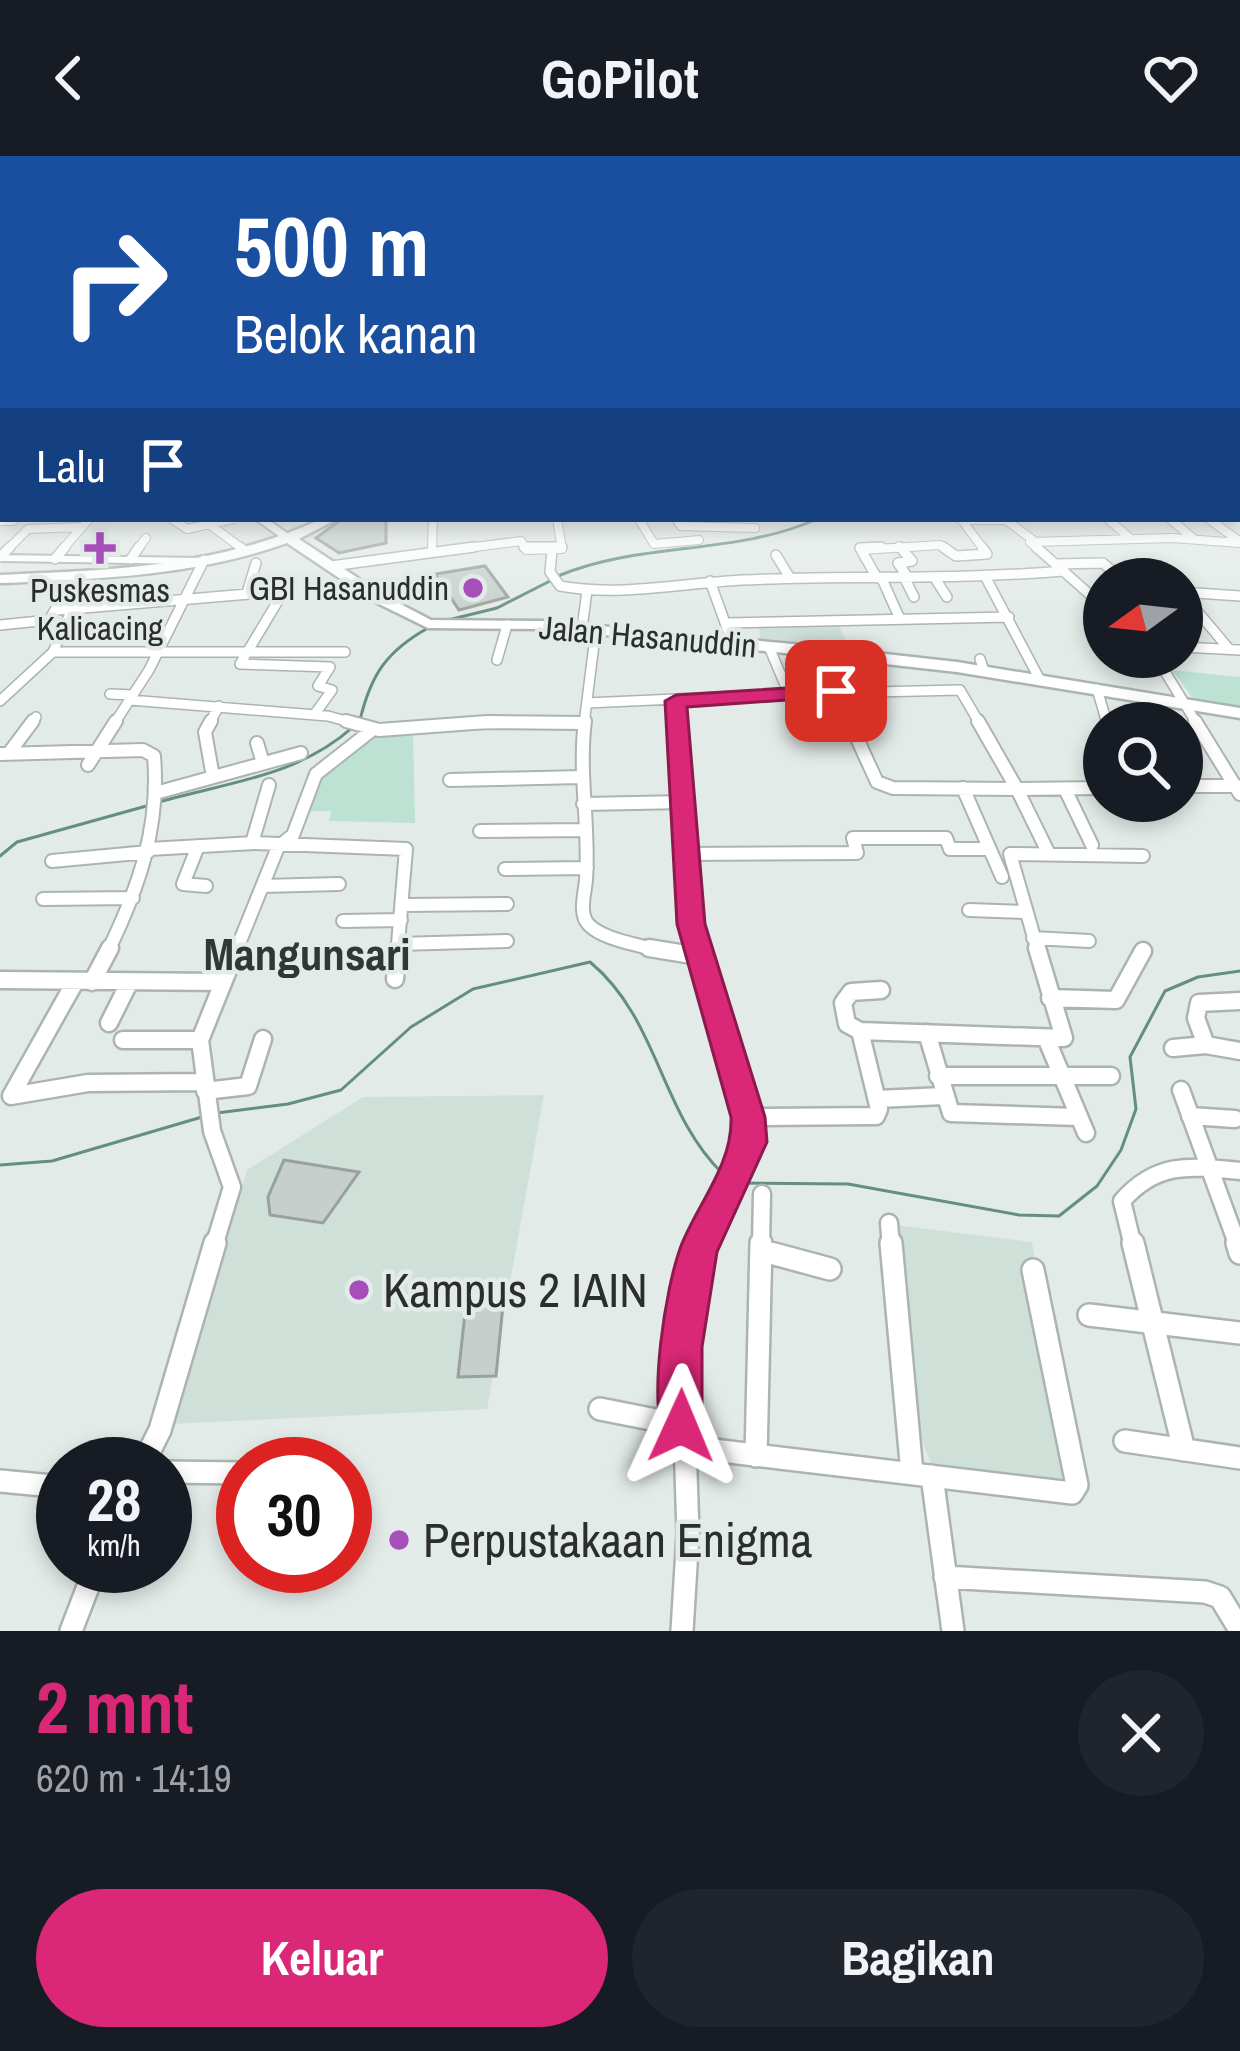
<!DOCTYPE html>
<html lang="id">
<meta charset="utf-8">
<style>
:root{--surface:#171b24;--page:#20242c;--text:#f1f3f6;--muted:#9ea1a6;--accent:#db2777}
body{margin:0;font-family:"Archivo Narrow",sans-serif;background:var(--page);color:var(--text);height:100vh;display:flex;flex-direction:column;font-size:45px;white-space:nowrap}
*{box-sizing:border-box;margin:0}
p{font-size:39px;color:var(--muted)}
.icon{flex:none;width:66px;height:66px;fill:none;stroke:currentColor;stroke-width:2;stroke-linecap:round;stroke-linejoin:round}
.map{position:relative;height:1475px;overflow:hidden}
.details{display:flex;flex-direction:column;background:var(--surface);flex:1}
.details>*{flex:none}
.banner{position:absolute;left:0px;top:0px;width:1242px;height:366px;box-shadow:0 6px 18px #0003;background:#1a4fa0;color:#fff;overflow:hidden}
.needle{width:78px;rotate:255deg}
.controls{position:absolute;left:1083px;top:402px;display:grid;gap:24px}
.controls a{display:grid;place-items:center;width:120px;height:120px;border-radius:50%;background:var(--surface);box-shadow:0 6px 18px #0003;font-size:60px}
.speed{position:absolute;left:36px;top:1281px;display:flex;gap:24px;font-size:60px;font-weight:700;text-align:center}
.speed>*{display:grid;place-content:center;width:156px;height:156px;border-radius:50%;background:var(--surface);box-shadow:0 6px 18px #0003;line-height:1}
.speed small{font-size:30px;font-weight:400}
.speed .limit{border:18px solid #d22;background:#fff;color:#111}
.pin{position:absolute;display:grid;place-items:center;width:102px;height:102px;color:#fff;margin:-51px;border-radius:24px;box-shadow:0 6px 18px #0006}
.me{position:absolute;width:132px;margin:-66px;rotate:1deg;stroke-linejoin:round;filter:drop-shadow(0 0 9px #0008)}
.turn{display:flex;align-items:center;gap:42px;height:252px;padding:0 36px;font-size:54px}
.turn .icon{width:156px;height:156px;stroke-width:2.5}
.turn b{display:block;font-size:84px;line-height:102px}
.then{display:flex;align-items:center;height:114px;padding:0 36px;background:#0003;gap:24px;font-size:45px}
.round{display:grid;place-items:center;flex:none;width:126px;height:126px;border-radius:63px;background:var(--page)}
.summary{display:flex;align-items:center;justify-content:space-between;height:204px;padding:0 36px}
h1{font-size:72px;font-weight:700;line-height:90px;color:var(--accent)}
.primary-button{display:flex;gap:24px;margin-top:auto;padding:24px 36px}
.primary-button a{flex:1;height:138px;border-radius:72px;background:var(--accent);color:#fff;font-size:48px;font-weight:700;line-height:138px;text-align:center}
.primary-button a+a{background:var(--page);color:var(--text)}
header{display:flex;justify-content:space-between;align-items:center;height:156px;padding:0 36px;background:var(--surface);font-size:54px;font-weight:700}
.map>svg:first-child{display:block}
.built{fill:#cfe0d9}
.green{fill:#bde2d4}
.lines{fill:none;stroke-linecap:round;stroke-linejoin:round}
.stream{stroke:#648f80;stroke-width:3}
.building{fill:#c7cfcc;stroke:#99a09d;stroke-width:3}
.street-far4-casing{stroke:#acb4b1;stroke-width:10}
.street-far3-casing{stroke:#acb4b1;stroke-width:12}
.street-far2-casing{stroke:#acb4b1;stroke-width:16}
.street-far1-casing{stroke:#acb4b1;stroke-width:21}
.street-casing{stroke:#acb4b1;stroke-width:26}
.secondary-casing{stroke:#acb4b1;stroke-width:4}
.primary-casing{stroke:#acb4b1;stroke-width:5}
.street-far4{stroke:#fff;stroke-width:8}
.street-far3{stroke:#fff;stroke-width:9}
.street-far2{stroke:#fff;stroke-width:12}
.street-far1{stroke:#fff;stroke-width:16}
.street{stroke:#fff;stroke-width:21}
.secondary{fill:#fff;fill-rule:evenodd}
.primary{fill:#fff;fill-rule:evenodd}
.route{fill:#db2777;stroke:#8e194d;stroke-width:3}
.poi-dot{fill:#a74ebb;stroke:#e3ebe8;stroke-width:4.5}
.labels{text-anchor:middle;stroke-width:9;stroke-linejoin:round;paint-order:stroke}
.far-poi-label{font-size:33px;fill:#2b2e2d;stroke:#e3ebe8;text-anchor:end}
.far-street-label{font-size:33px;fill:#2b2e2d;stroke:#e3ebe8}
.quarter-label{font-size:45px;font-weight:bold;fill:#303734;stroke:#e3ebe8}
.near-poi-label{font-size:48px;fill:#2b2e2d;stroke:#e3ebe8;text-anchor:start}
</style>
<header><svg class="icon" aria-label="back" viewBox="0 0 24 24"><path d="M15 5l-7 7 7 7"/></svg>GoPilot<svg class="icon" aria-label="heart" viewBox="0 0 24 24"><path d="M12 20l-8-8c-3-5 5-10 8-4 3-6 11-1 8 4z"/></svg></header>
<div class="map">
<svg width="1240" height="1475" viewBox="0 0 1240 1475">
<rect width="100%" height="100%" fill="#e3ebe8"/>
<!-- built -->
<path class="built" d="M837,466L850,492L760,484L759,467Z
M544,939L487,1253L169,1268L247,1014L363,941Z
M895,1069L1032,1086L1072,1326L932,1310L916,1269Z"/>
<!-- green -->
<path class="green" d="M1172,514L1240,521V554L1198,549Z
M373,577L413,579L415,667L329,665L331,655H309L317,624Z"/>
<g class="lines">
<!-- stream -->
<path class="stream" d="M558,420C642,385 734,400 817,363
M448,464L497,452L550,425
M360,564C371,518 387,495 428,472
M159,646C228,626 297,621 353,571
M0,700L17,686L150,649
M217,957L288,948L341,934L411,871L473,833L590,806C659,863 660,957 723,1018
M0,1009L52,1005L202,961
M735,1027L848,1028L1019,1059L1059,1060L1097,1030L1121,994L1136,953L1130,901L1165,835L1198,821L1240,815"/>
</g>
<!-- building -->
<path class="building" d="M342,363H386V387L339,397L316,382Z
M485,410L508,441L459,454L435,418Z
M284,1004L359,1016L323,1067L270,1059L268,1041Z
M505,1128L496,1220L458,1221L468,1130Z"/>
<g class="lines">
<!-- street-far4 casing -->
<g class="street-far4-casing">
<path id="street-far4" d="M172,363L187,373L233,363
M639,363L654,388L699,384
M676,363L681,370L755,372
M1108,363L1131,383
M1170,363L1193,382
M1209,363L1239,385
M961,364H1006L1033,384
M962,364L984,394
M0,365H13
M209,368L244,394
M899,390L903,394
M432,393L433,363
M7,394L28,373L81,371
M62,394L89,363
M137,394L146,382
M451,394L521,385L526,394L562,393L557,363
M861,394L940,389L948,394
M1039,394L1030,386L1173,382L1240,387"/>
</g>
<!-- street-far3 casing -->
<g class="street-far3-casing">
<path id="street-far3" d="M240,391L245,395
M524,391H562
M900,391L912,405L898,407L909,423
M943,391L956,400L987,398L982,391
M1036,391L1104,451
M552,394L550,416L560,430C619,441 683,427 743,424C850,419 957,424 1064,415
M776,399L790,422
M0,401L10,391
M55,403L65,391
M131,403L139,391
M1055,408L1103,407L1121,423
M331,410L474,391
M877,422L860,392L881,391
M986,422L1040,524
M882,423L900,463
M905,423L914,441
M936,424L947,441
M710,425L732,486
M1182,436L1240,440
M247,437L256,407
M1182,437L1229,493
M72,453L284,435L240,508L330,511L318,530L332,534L314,559
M727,467L1009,461
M0,469L49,464L75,420
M582,472L587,435
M769,491L789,538L960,534L980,568
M1182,491L1240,494
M53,496H345
M1156,501L1197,568
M980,503L984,515
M497,504L507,469
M1097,533L1107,567
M836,535L851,568
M110,538L133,539
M130,544L328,560L357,568
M0,545L53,496L72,453L56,454
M676,545L678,568
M587,547L789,538
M31,568L36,561
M114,568L149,514L204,404
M209,568L219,550
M461,568L584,567
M584,568L596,473"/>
</g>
<!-- street-far2 casing -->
<g class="street-far2-casing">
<path id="street-far2" d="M211,565L205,576L213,621
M346,565L379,574L487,566L584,567
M585,565C578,618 590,671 586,724C585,737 578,758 589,769C604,784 638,788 658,795
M677,565L691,768L699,795
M849,565L877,626L893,632L1017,633L1049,698
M978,565L1017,633L1104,632
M1195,565L1240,638
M257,587L263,607
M9,597L33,565
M0,598L143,594L154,600C160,671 139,731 108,795
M88,609L116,565
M450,624L581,621
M1182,630H1237
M963,632L1002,721
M1065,633L1092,689
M159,636L301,597
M583,648L685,646
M480,675L585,674
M252,687L269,629
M198,690L183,728L206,730
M149,693L254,687L406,693L398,788L507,785
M686,698L857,697L853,682H946L950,693H990
M52,705L148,696
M505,713L587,712
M263,730L339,728
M43,743L133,742
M403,749L507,748
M969,754L1025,756
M343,765L401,764
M1033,782L1089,785
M236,795L278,691L293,679L316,618L372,574
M397,795L398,788
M1038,795L1010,698L1143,700"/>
</g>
<!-- street-far1 casing -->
<g class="street-far1-casing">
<path id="street-far1" d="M649,792L698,800
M698,792L748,961L743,994L700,1090
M395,823L398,792
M0,824L222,826
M75,826L11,940L88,927L204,926
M92,826L110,792
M1050,842L1116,844L1143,795
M109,867L129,827
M860,875L1064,882L1037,792
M927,877L951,957L1077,961
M1046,882L1086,977
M123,884H200
M1206,889L1196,862L1199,847L1240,845
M1173,892L1206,889L1240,895
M938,920H1111
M1181,934L1238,1090
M205,935L248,930L263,883
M877,943L943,940
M1190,960L1235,963
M748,961L876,960L879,953L860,875L847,868L843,847L851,836L881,834
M889,1067L891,1090
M214,1090L232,1031L212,975L200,884L237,792
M761,1090L762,1038
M1133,1090L1122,1045C1157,1005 1191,1010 1240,1015"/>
</g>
<!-- street casing -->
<g class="street-casing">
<path id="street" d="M891,1087L912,1317
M1133,1087L1184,1294
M1237,1087L1240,1097
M763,1095L830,1113
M1089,1159L1240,1177
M600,1253L681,1269
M1125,1285L1240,1302
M680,1290L1072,1337L1077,1329L1033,1114
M756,1300L761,1087
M143,1308L160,1274L215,1087
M165,1316L243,1317
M932,1320L953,1475
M0,1325L63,1331
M945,1421L1205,1436L1220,1441L1240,1474
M71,1475L96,1410
M682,1475L688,1377L682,1193L701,1087"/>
</g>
<!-- secondary casing -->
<g class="secondary-casing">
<path id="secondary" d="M255,363H267L297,384L287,386Z
M0,399L200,402L206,405L200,408L0,405Z"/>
</g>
<!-- primary casing -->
<g class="primary-casing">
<path id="primary" d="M321,363H337L299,383L385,440L431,464L545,465L814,490L957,506L1240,552V562L957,516L814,500L545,473L428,472L375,446L287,387C194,420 98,423 0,427V419C111,414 219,411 321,363Z"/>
</g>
<!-- street-far4 -->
<use href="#street-far4" class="street-far4"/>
<!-- street-far3 -->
<use href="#street-far3" class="street-far3"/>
<!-- street-far2 -->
<use href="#street-far2" class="street-far2"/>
<!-- street-far1 -->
<use href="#street-far1" class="street-far1"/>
<!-- street -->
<use href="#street" class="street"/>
<!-- secondary -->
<use href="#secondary" class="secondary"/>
<!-- primary -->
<use href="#primary" class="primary"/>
</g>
<!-- sky -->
<linearGradient id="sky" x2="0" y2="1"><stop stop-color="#7db6cc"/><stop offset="0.56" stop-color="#f2f6f5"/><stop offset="1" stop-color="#f2f6f5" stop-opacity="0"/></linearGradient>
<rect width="1240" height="466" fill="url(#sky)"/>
<!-- route -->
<path class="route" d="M836,529L847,535L844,540L687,551L705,768L765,961L767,986L717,1096L702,1191V1270L696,1285L681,1291L665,1285C648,1243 665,1133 681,1090C698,1047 733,1008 731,961L677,768L665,545L676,539Z"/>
<!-- markers -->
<g class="poi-dot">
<path d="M94 374h12v12h12v12h-12v12h-12v-12h-12v-12h12z"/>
<circle cx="473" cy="432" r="12"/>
<circle cx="359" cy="1134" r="12"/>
<circle cx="399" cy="1384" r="12"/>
</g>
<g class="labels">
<!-- far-poi labels -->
<g class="far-poi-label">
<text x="449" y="444">GBI Hasanuddin</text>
<text x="100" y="446" text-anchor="middle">Puskesmas<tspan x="100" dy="38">Kalicacing</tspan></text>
</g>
<!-- far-street labels -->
<g class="far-street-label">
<text transform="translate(648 480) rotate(5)" y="12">Jalan Hasanuddin</text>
</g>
<!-- quarter labels -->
<g class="quarter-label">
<text x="307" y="814">Mangunsari</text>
</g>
<!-- near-poi labels -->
<g class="near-poi-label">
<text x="383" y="1151">Kampus 2 IAIN</text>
<text x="423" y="1401">Perpustakaan Enigma</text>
</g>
</g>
</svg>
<div class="controls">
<a><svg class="needle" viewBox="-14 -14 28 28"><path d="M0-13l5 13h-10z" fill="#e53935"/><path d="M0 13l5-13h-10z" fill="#9ea1a6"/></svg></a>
<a><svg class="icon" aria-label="search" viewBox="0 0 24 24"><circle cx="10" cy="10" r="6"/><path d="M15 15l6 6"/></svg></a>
</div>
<div class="speed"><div>28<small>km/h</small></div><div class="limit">30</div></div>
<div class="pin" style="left:836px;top:535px;background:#d93025"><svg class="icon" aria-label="arrive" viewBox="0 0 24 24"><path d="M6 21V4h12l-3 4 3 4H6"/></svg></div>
<svg class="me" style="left:681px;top:1270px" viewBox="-20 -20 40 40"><path d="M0-17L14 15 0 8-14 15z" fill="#db2777" stroke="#fff" stroke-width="4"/></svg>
<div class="banner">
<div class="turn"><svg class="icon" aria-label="right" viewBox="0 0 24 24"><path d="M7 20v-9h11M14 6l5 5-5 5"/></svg><div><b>500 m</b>Belok kanan</div></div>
<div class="then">Lalu<svg class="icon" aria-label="arrive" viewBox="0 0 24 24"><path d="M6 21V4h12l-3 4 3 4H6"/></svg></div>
</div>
</div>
<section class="details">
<div class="summary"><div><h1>2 mnt</h1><p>620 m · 14:19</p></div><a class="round"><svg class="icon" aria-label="close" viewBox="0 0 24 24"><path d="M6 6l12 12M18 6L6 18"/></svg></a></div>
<div class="primary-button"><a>Keluar</a><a>Bagikan</a></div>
</section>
